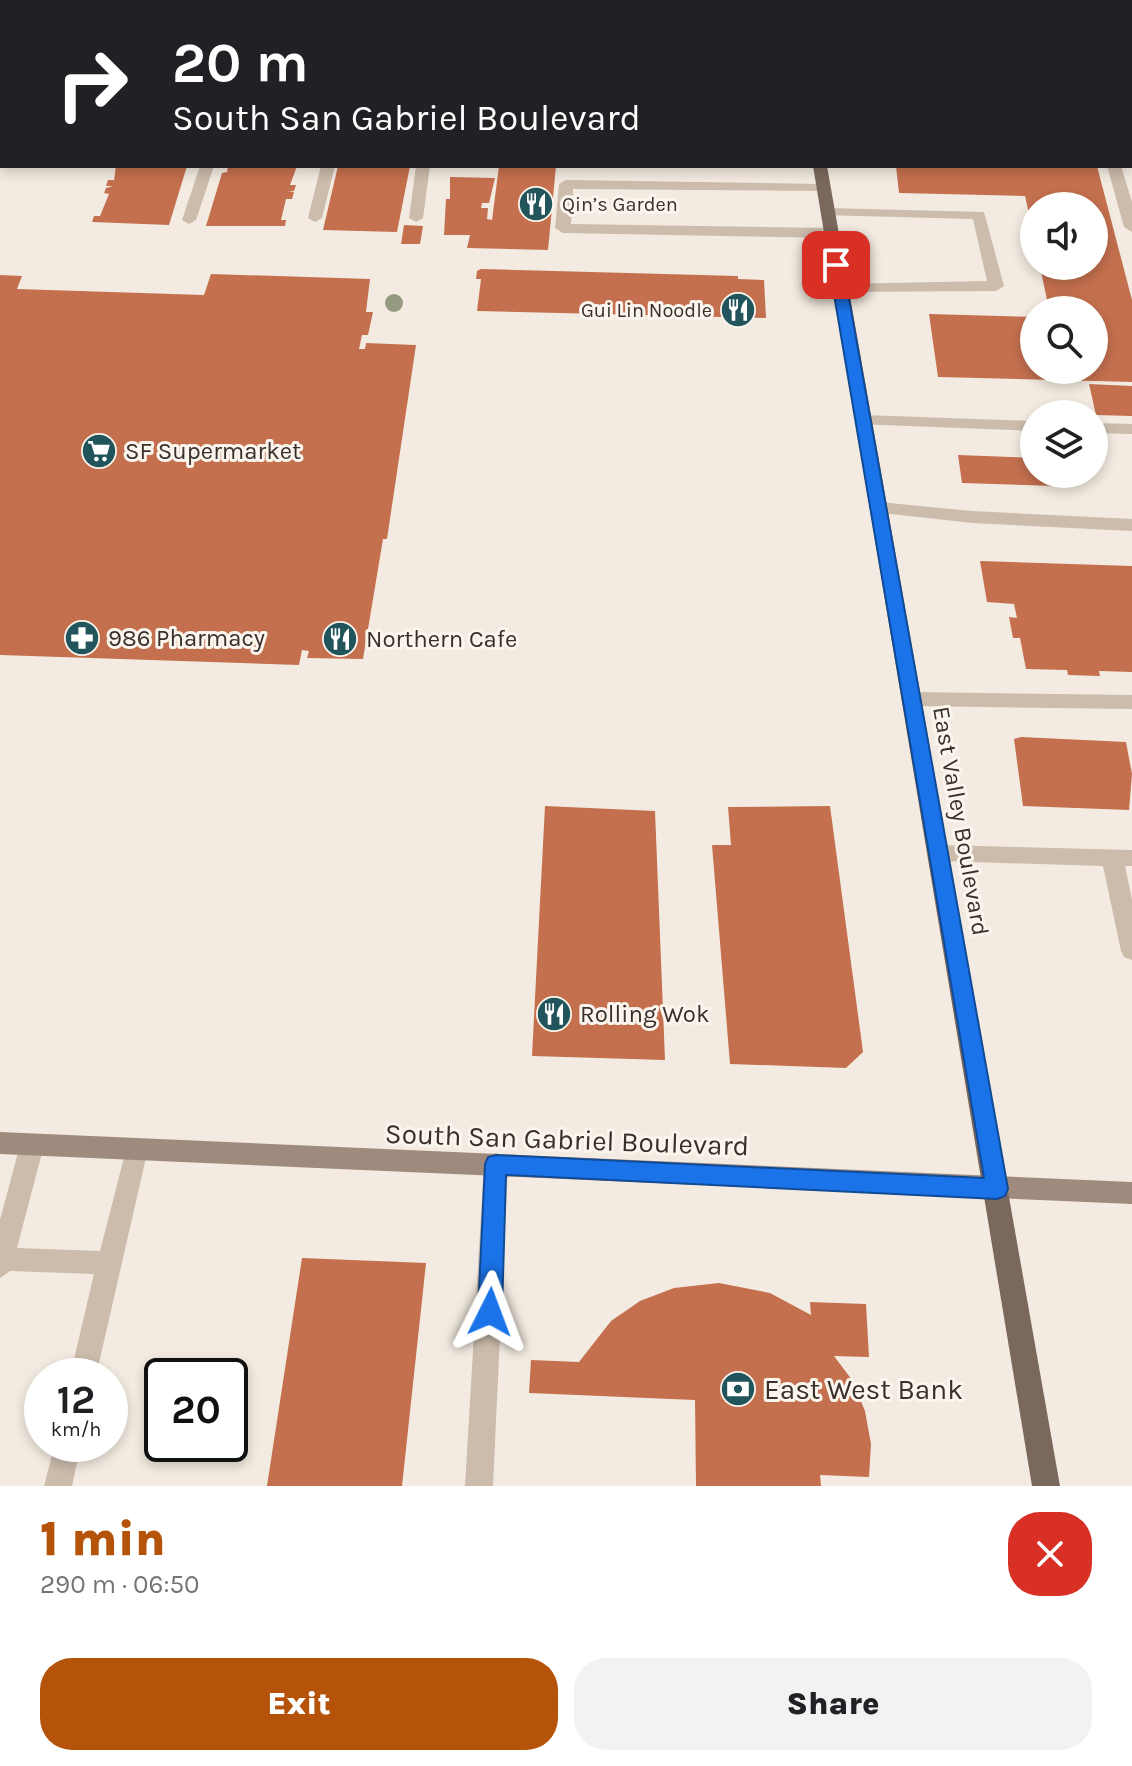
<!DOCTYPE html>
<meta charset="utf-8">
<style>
:root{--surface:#fff;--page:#f2f2f2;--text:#202124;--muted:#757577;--accent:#b45309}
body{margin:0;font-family:Karla,sans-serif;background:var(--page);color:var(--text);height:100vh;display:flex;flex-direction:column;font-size:30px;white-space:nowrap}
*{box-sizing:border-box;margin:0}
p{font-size:26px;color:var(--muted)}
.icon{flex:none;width:44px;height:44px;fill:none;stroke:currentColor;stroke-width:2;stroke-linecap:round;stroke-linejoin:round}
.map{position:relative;height:1486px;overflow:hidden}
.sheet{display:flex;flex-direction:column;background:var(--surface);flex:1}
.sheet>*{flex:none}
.guide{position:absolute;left:0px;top:0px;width:1132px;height:168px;box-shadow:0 4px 12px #0003;background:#202124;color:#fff;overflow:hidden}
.controls{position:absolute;left:1020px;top:192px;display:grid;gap:16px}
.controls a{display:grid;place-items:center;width:88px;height:88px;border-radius:50%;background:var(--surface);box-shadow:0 4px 12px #0003;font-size:40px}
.speed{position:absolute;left:24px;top:1358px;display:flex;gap:16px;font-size:40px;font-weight:700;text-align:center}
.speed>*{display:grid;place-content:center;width:104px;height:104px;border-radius:50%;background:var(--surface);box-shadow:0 4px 12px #0003;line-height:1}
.speed small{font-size:20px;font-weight:400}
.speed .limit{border:4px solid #111;border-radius:12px;background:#fff;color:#111}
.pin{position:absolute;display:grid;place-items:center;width:68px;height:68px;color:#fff;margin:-34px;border-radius:16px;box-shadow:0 4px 12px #0006}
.me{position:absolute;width:88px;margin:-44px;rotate:3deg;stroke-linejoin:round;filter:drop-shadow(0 0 6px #0008)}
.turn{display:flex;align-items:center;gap:28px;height:168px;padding:0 40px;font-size:36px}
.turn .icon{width:104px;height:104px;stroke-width:2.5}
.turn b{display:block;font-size:56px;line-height:68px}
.round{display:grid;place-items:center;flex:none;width:84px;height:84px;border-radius:32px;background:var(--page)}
.summary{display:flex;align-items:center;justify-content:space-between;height:136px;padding:0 40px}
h1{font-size:48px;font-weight:800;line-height:60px;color:var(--accent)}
.cta{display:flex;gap:16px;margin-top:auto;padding:16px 40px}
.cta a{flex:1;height:92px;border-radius:32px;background:var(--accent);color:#fff;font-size:32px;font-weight:800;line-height:92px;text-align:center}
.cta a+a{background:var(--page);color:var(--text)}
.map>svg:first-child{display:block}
.building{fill:#c4704e}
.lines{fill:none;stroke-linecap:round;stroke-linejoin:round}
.lane{fill:#cbbcac;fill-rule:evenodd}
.street{fill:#cbbcac;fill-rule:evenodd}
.secondary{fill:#9f8b7d;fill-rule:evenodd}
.primary{fill:#7b685c;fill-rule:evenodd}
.tree{fill:#949a7f}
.route{fill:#1a73e8;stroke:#114b97;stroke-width:2}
.labels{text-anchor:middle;stroke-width:6;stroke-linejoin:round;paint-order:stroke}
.far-poi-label{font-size:20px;fill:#3a302b;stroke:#faf5ed;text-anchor:start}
.poi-label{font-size:24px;fill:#3a302b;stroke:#faf5ed;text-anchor:start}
.street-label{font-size:24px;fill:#3a302b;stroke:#faf5ed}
.near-street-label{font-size:28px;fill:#3a302b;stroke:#faf5ed}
.near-poi-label{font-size:28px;fill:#3a302b;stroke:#faf5ed;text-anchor:start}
</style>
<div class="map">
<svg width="1132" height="1486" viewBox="0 0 1132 1486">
<rect width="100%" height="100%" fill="#f3ebe1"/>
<!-- building -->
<path class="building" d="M116,166H187L169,225L92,222L94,216H100L109,194L104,193L106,188L113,186H106L108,180H114Z
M228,166H297L290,185H296L294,191L288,192H294L292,199H286L281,220H286L285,226H206L222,173L227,172Z
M338,166H410L397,232L323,230Z
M499,166H556L548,250L467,248L470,235H444L446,199H450V177L495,178L489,203H482L481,208H488L487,219L492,220Z
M896,166H1097L1132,300V382L938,377L929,314L1034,317V370H1094V310H1049L1040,266H1094V206H1034L1033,231L1025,196L899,193Z
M404,225L423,226L420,244H401Z
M481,269L738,276V279L764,280L766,318L477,311L481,279H476L477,271Z
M211,274L370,279L366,312H373L368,335H362L359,349H365L366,343L416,345L387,539H383L363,659L307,658L309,651L302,650L299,665L0,655V275L22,276L17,289L204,295Z
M1089,384L1132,386V416L1096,415Z
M958,455L1034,458V474H1052L1054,486L962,483Z
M980,561L1132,566V672L1099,671L1100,676L1068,675L1067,670L1026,669L1020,638H1013L1009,617L1017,618L1014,604L987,602Z
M1021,737L1126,742L1132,774L1129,810L1023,806L1014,739Z
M545,806L655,811L665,1060L532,1056Z
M830,806L863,1052L846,1068L730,1064L712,845H731L728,807Z
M302,1258L426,1263L402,1486H267Z
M719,1283L770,1293L811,1315L810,1302L866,1304L869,1357L834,1356L852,1380L865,1411L871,1444L869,1477L820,1475L821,1486H696L695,1400L529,1393L531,1360L579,1362L611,1321L640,1301L674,1288Z"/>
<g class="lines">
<!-- lane -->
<path class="lane" d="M808,0H972L807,2Z
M976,0H988L989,2H977Z
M0,25H2V33H0Z
M200,166H214L196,220L189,224L182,220Z
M321,166H335L322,218L315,222L308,218Z
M416,166H430L423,218L416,222L409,218Z
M1107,166H1121L1132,202V232L1124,227Z
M566,180L823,184L828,185V191L573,189L571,224L831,228L839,233L831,238L563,233L555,228L559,184Z
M827,208L984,212L1004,286L996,291L834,292V286L840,284L987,281L973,219L822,215L820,212Z
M863,415L1034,421V431L857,424L855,420Z
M1094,423L1132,424V434L1094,433Z
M879,502L972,511L1132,519V531L972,523L873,512L870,508L873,504Z
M911,692L1132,695V709L911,706L901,699Z
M938,845L1132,850V866H1125L1132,900V960L1124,957L1121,951L1103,866L938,861L931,859L927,853L931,847Z
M32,1134L40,1138L44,1145L17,1248L100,1251L128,1142L136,1138L144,1142L148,1149L96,1376H70L94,1274L10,1271L0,1278V1220L20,1145L24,1138Z
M496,1153L504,1156L508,1164L493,1486H465L484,1164L488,1156Z
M55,1444H81L72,1486H44Z"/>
<!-- street -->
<path class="street" d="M1130,121H1132V129H1130Z"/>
<!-- secondary -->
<path class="secondary" d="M0,1132L1132,1182V1204L0,1154Z"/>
<!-- primary -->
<path class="primary" d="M783,0H795L796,2H784Z
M813,166H827L1060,1486H1032Z"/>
</g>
<!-- trees -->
<circle class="tree" cx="394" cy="303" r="9"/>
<!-- route -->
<path class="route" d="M836,261L843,265L1008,1189L1005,1196L997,1199L506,1175L502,1312L498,1320L490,1323L482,1320L478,1312L485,1164L488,1157L496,1155L984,1178L829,265Z"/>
<!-- icons -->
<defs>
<g id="restaurant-disc" transform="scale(1.8)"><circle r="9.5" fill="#21545b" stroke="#faf5ed"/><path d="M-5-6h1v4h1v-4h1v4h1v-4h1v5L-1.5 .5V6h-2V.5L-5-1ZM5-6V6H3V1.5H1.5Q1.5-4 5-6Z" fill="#fff"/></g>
<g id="supermarket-disc" transform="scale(1.8)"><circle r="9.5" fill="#21545b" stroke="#faf5ed"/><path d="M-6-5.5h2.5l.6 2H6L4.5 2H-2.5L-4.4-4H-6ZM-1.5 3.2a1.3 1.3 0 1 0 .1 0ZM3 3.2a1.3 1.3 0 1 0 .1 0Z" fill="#fff"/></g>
<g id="pharmacy-disc" transform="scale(1.8)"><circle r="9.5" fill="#21545b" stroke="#faf5ed"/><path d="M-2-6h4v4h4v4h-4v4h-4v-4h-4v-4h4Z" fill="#fff"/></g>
<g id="bank-disc" transform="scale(1.8)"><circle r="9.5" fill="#21545b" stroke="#faf5ed"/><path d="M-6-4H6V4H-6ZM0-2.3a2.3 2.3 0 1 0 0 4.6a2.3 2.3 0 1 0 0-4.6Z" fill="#fff"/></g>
</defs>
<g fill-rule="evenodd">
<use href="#restaurant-disc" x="536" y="204"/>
<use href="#restaurant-disc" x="738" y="310"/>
<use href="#supermarket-disc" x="99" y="451"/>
<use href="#pharmacy-disc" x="82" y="638"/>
<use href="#restaurant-disc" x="340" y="639"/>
<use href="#restaurant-disc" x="554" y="1014"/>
<use href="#bank-disc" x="738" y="1389"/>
</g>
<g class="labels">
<!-- far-poi labels -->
<g class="far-poi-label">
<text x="562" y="211">Qin’s Garden</text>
<text x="712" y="317" text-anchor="end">Gui Lin Noodle</text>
</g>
<!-- poi labels -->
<g class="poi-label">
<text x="125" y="459">SF Supermarket</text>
<text x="108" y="646">986 Pharmacy</text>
<text x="366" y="647">Northern Cafe</text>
<text x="580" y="1022">Rolling Wok</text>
</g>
<!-- street labels -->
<g class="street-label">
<text transform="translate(961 821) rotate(80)" y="8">East Valley Boulevard</text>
</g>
<!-- near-street labels -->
<g class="near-street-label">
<text transform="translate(567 1139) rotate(2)" y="10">South San Gabriel Boulevard</text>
</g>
<!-- near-poi labels -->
<g class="near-poi-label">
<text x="764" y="1399">East West Bank</text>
</g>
</g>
</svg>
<div class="controls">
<a><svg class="icon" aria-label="sound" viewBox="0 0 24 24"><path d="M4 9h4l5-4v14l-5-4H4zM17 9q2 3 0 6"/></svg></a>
<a><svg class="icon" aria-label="search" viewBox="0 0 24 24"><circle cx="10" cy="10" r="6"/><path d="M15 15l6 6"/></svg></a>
<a><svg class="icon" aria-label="layers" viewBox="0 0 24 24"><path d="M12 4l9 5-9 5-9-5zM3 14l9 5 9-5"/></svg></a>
</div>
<div class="speed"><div>12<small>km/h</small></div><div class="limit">20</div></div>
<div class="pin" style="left:836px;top:265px;background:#d93025"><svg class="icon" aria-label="arrive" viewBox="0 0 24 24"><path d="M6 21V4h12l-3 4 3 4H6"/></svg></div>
<svg class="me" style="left:490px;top:1312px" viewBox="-20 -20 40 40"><path d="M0-17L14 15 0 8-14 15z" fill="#1a73e8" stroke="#fff" stroke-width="4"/></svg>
<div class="guide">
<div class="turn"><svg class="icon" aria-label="right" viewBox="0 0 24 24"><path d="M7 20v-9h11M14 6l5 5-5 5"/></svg><div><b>20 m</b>South San Gabriel Boulevard</div></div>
</div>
</div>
<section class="sheet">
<div class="summary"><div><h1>1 min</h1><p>290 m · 06:50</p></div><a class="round" style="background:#d93025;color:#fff"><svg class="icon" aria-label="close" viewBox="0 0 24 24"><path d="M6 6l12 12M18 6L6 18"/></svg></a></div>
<div class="cta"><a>Exit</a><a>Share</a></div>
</section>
